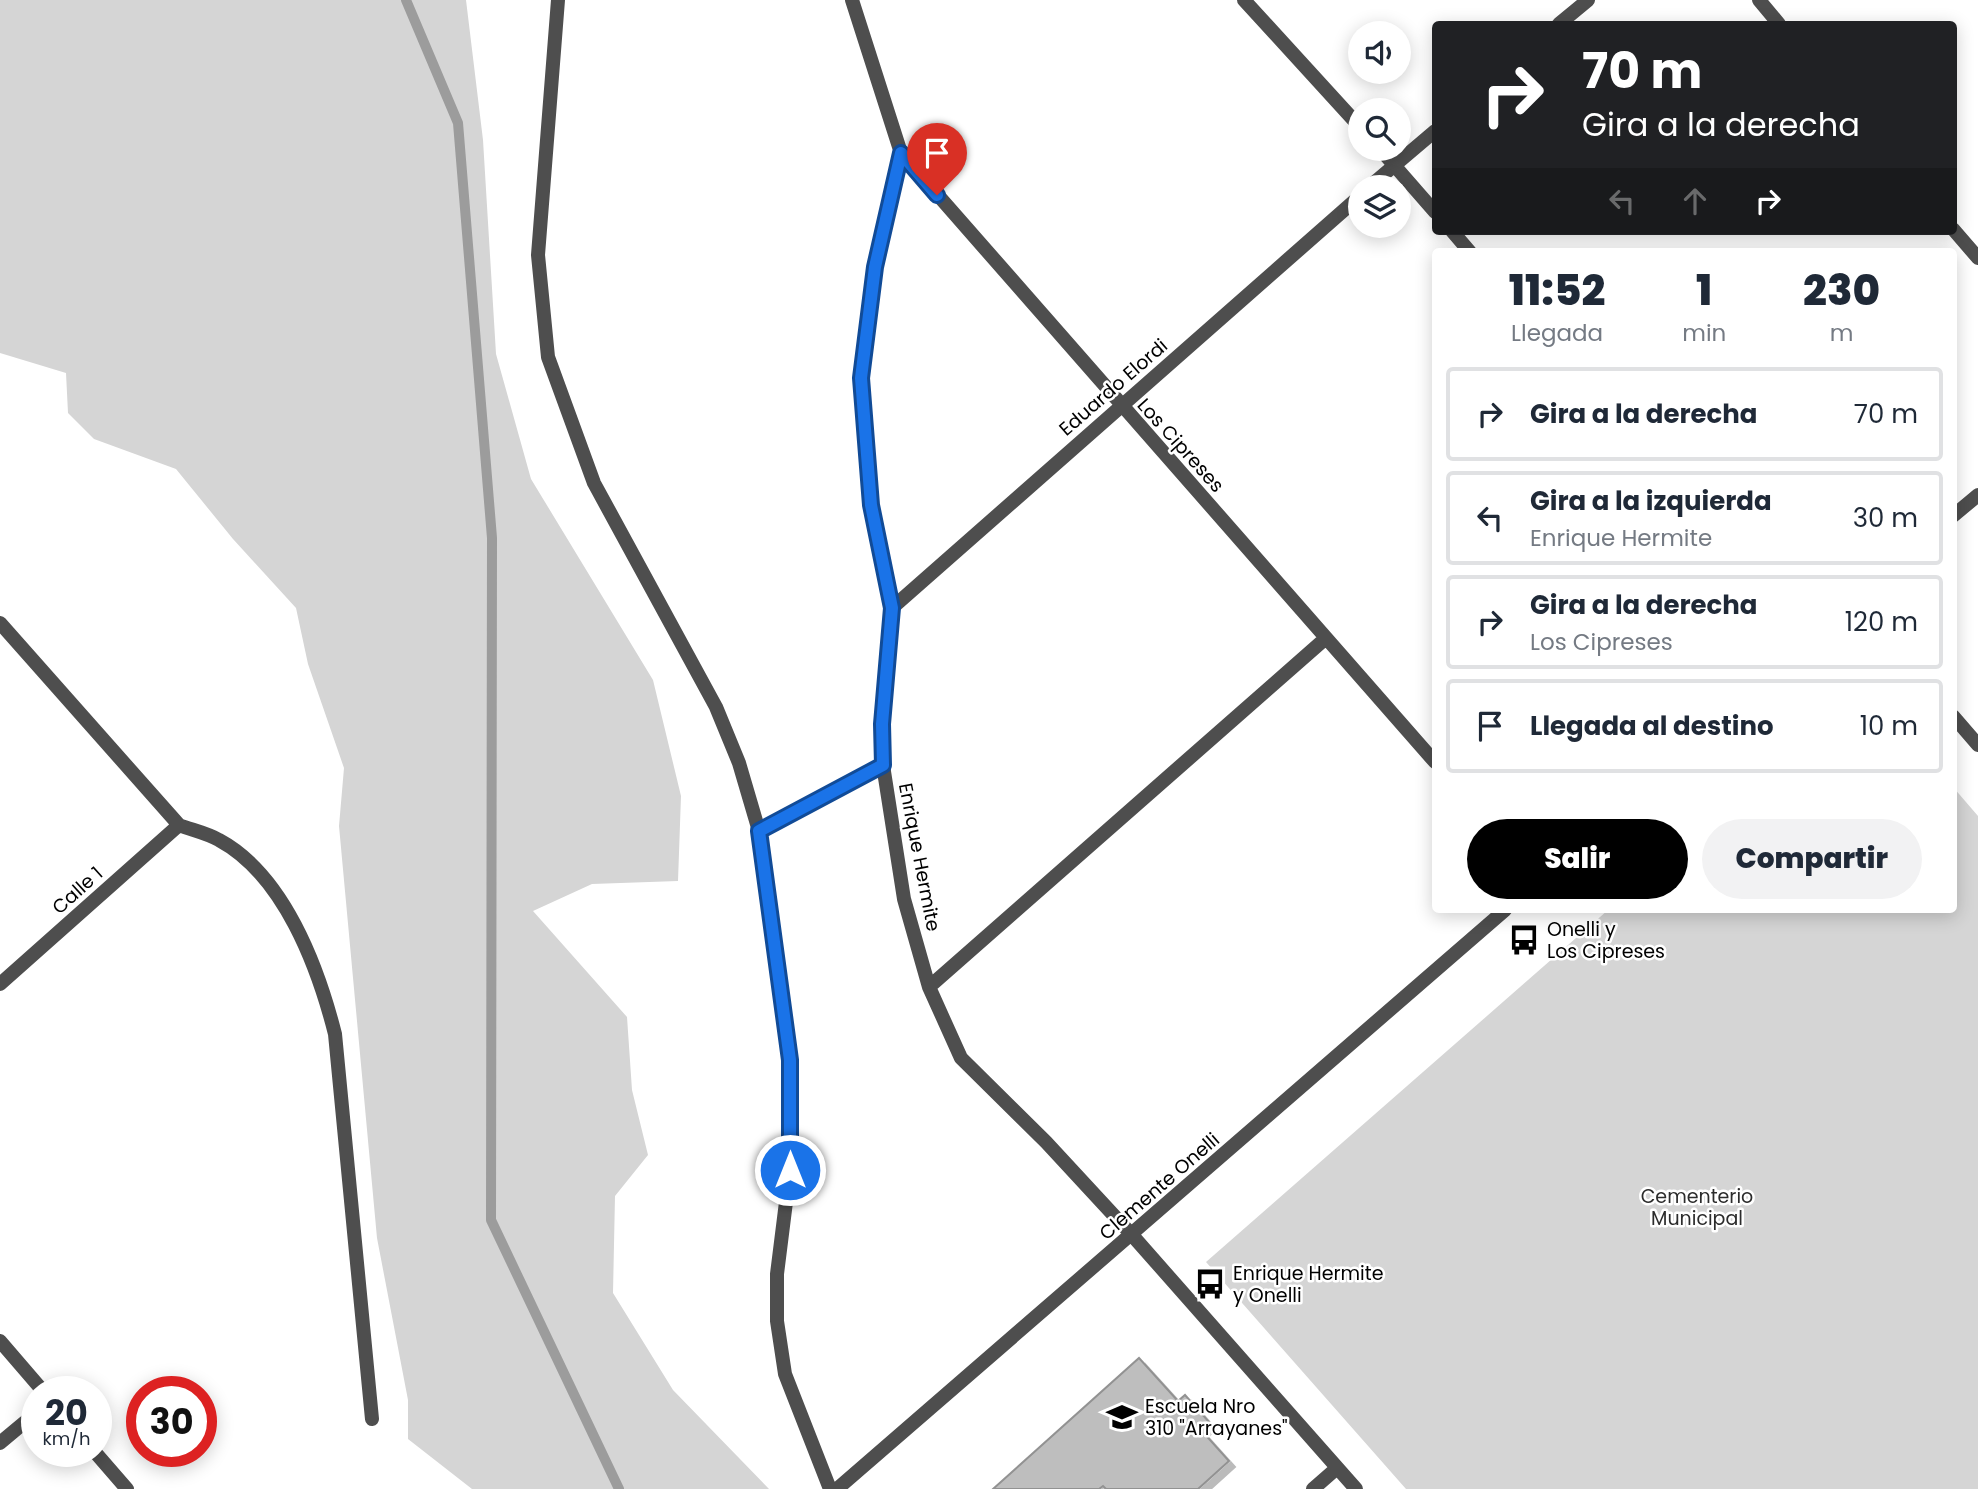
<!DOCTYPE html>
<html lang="es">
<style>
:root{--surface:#fff;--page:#f2f2f3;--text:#1f2937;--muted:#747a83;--line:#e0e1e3;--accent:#000}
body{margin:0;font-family:Poppins,sans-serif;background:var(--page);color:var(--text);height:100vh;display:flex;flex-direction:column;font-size:26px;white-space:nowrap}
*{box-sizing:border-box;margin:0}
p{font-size:23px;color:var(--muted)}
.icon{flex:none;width:38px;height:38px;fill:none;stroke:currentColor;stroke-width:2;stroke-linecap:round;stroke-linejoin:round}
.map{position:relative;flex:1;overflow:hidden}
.panel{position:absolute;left:1432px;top:248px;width:525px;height:665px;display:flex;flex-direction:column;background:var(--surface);border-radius:7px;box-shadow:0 4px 18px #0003}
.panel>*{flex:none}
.top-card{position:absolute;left:1432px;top:21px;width:525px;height:214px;border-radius:7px;box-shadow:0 4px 18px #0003;background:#202124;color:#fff;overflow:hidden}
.controls{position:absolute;left:1348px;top:21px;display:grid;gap:14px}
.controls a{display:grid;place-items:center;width:63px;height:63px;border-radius:50%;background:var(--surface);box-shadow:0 4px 18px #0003;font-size:35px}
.speed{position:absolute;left:21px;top:1376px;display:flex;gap:14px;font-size:35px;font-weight:700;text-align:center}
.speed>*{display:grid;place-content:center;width:91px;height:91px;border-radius:50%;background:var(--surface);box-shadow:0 4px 18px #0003;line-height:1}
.speed small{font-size:18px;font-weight:400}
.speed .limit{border:10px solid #d22;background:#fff;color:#111}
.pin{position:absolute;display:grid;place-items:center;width:60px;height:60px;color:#fff;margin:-72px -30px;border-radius:50% 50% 50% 0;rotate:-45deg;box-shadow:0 0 7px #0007}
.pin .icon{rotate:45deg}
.me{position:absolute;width:77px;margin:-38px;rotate:0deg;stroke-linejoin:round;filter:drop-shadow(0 0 5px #0008)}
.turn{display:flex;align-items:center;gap:24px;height:147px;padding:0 35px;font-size:32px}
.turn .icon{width:91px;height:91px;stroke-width:2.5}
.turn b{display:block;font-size:49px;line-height:60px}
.lanes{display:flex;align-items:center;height:66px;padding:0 35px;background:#0003;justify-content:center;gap:35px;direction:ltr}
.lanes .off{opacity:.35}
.eta{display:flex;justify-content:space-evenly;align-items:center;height:119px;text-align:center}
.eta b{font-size:42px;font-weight:800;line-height:49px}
.button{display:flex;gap:14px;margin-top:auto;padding:14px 35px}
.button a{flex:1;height:80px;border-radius:42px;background:var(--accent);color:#fff;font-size:28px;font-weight:800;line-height:80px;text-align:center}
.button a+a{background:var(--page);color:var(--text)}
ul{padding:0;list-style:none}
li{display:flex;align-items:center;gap:21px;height:94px;margin:0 14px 10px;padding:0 21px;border:4px solid var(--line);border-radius:7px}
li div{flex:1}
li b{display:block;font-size:26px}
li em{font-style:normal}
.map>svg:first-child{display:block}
.green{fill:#d5d5d5}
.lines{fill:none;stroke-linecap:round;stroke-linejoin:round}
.stream{stroke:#9c9c9c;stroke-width:10}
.building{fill:#bebebe;stroke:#929292;stroke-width:2;filter:url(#shadow)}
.street{stroke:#4e4e4e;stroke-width:14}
.route-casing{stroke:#114b97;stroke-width:18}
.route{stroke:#1a73e8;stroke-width:12}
.labels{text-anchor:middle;stroke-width:5;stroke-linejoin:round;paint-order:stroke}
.street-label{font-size:19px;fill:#000;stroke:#fff}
.poi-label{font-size:19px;fill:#000;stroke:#fff;text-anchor:start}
.park-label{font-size:19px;fill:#2c2c2c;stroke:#fff}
</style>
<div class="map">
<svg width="1978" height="1489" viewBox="0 0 1978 1489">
<defs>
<filter id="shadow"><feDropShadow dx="6" dy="6" stdDeviation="0" flood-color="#0004"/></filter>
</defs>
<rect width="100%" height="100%" fill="#fff"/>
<!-- green -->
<path class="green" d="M0,0H466L483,140L496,354L531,479L653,680L681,796L678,881L592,884L533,911L627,1017L632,1090L648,1155L615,1196L613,1293L673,1390L769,1489H472L408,1439V1400L377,1238L339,826L344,768L308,664L296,608L233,539L176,469L94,439L68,413L66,373L0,353Z
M1953,787L1978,816V1489H1406L1206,1262L1608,910H1953Z"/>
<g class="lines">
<!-- stream -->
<path class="stream" d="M406,0L458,123L492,538L491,1220L619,1489"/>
</g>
<!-- building -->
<path class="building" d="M1139,1358L1178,1401L1185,1395L1210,1423L1202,1431L1229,1461L1198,1489H1106L1103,1486L1099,1489H993Z"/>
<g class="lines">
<!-- street -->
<path class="street" d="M558,0L538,255L548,357L594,483L716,707L739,763L759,831L790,1060V1170L777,1274V1321L785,1374L830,1489
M852,0L901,153L875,267L861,378L871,505L892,608L882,725L883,765L904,899L929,987L961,1058L1046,1142L1132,1235L1356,1489
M1244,0L1360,127
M1759,0L1779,24
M1559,24L1588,0
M1380,149L1435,212
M901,153L1435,762
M1369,187L1435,131
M1953,229L1978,258
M1452,231L1470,252
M1953,516L1978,495
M892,608L1360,196
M0,623L179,825C192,830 207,833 219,840C284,875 318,967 335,1034L372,1419
M1953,716L1978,745
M759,831L883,765
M0,984L179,825
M929,987L1326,638
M0,1341L43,1391
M0,1443L37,1412
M94,1451L127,1489
M837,1489L1505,910
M1313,1489L1337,1468"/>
</g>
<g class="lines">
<!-- route casing -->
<g class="route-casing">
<path id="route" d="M790,1170V1060L759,831L883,765L882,724L892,608L871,505L861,378L875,267L901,153L937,195"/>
</g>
<!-- route -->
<use href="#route" class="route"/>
</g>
<!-- icons -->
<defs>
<g id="bus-bare" transform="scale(2.415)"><path d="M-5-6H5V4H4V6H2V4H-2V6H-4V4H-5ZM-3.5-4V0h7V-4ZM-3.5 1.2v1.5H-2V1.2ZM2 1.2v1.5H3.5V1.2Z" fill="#000" stroke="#fff" stroke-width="2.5" paint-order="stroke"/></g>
<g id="school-bare" transform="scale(2.415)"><path d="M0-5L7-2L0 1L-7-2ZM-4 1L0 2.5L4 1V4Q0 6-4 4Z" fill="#000" stroke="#fff" stroke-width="2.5" paint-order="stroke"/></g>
</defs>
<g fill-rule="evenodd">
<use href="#bus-bare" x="1524" y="940"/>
<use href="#bus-bare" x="1210" y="1284"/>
<use href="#school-bare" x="1122" y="1417"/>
</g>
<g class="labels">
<!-- street labels -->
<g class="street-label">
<text transform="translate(1113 387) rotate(-41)" y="7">Eduardo Elordi</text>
<text transform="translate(1181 445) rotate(48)" y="7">Los Cipreses</text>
<text transform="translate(920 857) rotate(79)" y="7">Enrique Hermite</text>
<text transform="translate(77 890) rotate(-42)" y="7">Calle 1</text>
<text transform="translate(1159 1186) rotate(-41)" y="7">Clemente Onelli</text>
</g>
<!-- poi labels -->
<g class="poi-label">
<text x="1547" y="936">Onelli y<tspan x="1547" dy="22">Los Cipreses</tspan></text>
<text x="1233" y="1280">Enrique Hermite<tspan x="1233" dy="22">y Onelli</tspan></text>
<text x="1145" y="1413">Escuela Nro<tspan x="1145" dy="22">310 "Arrayanes"</tspan></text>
</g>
<!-- park labels -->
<g class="park-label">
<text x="1697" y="1203">Cementerio<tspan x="1697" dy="22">Municipal</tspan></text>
</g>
</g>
</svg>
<div class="controls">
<a><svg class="icon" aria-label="sound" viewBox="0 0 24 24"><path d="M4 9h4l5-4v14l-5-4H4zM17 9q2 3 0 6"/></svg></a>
<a><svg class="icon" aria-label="search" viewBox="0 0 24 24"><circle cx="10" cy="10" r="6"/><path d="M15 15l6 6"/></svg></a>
<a><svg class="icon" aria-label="layers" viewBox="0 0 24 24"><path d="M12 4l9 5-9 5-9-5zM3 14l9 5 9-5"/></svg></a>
</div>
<div class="speed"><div>20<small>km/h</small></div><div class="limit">30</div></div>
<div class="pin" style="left:937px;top:195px;background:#d93025"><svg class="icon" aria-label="arrive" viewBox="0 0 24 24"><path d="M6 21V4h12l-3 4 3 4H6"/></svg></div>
<svg class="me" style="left:790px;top:1170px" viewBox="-20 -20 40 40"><circle r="17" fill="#1a73e8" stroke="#fff" stroke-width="3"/><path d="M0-11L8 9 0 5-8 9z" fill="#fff"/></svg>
<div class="top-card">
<div class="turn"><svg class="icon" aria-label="right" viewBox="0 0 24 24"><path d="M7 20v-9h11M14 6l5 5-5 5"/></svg><div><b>70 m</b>Gira a la derecha</div></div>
<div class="lanes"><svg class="icon off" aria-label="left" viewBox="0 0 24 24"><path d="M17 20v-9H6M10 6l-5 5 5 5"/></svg><svg class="icon off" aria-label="ahead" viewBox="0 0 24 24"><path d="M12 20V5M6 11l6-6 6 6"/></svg><svg class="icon" aria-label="right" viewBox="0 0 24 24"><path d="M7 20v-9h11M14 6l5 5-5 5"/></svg></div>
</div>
<section class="panel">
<div class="eta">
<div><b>11:52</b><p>Llegada</p></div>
<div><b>1</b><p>min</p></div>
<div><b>230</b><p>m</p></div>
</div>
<ul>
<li><svg class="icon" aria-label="right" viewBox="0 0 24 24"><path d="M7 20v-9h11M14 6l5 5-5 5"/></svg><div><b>Gira a la derecha</b></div><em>70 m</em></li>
<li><svg class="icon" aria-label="left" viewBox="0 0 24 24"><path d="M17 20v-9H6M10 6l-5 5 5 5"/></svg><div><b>Gira a la izquierda</b><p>Enrique Hermite</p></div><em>30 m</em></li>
<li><svg class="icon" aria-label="right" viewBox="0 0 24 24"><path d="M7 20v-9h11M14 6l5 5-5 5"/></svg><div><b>Gira a la derecha</b><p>Los Cipreses</p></div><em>120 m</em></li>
<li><svg class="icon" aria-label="arrive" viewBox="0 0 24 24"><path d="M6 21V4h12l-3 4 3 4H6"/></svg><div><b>Llegada al destino</b></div><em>10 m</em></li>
</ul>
<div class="button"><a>Salir</a><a>Compartir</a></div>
</section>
</div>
